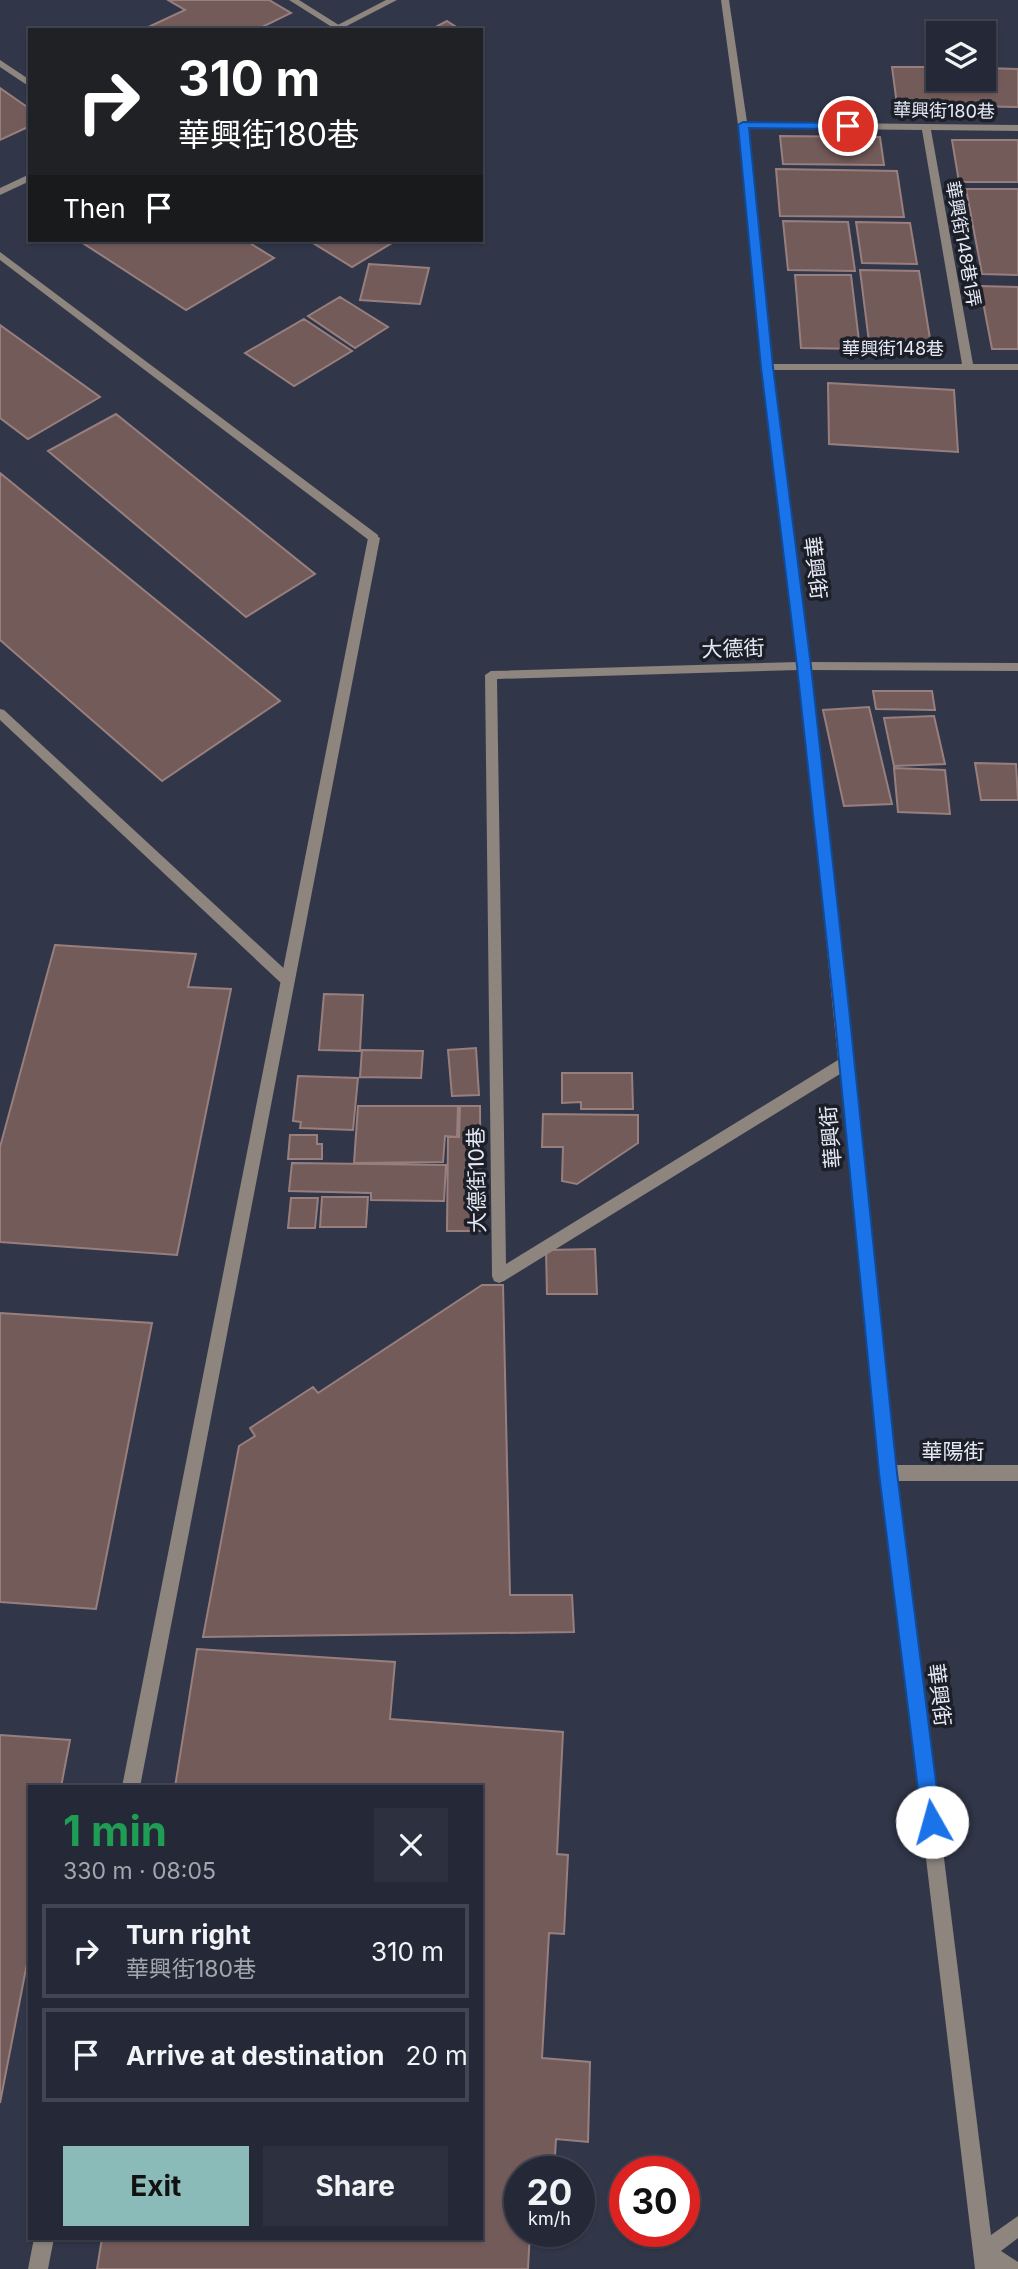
<!DOCTYPE html>
<meta charset="utf-8">
<style>
:root{--surface:#252937;--page:#2d313f;--text:#f1f3f6;--muted:#a3a6ad;--line:#424552;--accent:#8bbbb9}
body{margin:0;font-family:Inter,"Noto Sans TC",sans-serif;background:var(--page);color:var(--text);height:100vh;display:flex;flex-direction:column;font-size:26px;white-space:nowrap}
*{box-sizing:border-box;margin:0}
p{font-size:23px;color:var(--muted)}
.icon{flex:none;width:38px;height:38px;fill:none;stroke:currentColor;stroke-width:2;stroke-linecap:round;stroke-linejoin:round}
.map{position:relative;flex:1;overflow:hidden}
.sheet{position:absolute;left:28px;top:1785px;width:455px;height:455px;display:flex;flex-direction:column;background:var(--surface);border-radius:0px;box-shadow:0 2px 5px #0004,0 0 0 2px var(--line)}
.sheet>*{flex:none}
.guide{position:absolute;left:28px;top:28px;width:455px;height:214px;border-radius:0px;box-shadow:0 2px 5px #0004,0 0 0 2px var(--line);background:#202124;color:#fff;overflow:hidden}
.tools{position:absolute;left:926px;top:21px;display:grid;gap:14px}
.tools a{display:grid;place-items:center;width:70px;height:70px;border-radius:0px;background:var(--surface);box-shadow:0 2px 5px #0004,0 0 0 2px var(--line);font-size:35px}
.speed{position:absolute;left:504px;top:2156px;display:flex;gap:14px;font-size:35px;font-weight:700;text-align:center}
.speed>*{display:grid;place-content:center;width:91px;height:91px;border-radius:50%;background:var(--surface);box-shadow:0 2px 5px #0004,0 0 0 2px var(--line);line-height:1}
.speed small{font-size:18px;font-weight:400}
.speed .limit{border:10px solid #d22;background:#fff;color:#111}
.pin{position:absolute;display:grid;place-items:center;width:60px;height:60px;color:#fff;margin:-30px;border:4px solid #fff;border-radius:50%;box-shadow:0 2px 7px #0007}
.me{position:absolute;width:77px;margin:-38px;rotate:353deg;stroke-linejoin:round;filter:drop-shadow(0 0 5px #0008)}
.turn{display:flex;align-items:center;gap:24px;height:147px;padding:0 35px;font-size:32px}
.turn .icon{width:91px;height:91px;stroke-width:2.5}
.turn b{display:block;font-size:49px;line-height:60px}
.then{display:flex;align-items:center;height:66px;padding:0 35px;background:#0003;gap:14px;font-size:26px}
.round{display:grid;place-items:center;flex:none;width:74px;height:74px;border-radius:0px;background:var(--page)}
.summary{display:flex;align-items:center;justify-content:space-between;height:119px;padding:0 35px}
h1{font-size:42px;font-weight:700;line-height:52px;color:#1e9e55}
.cta{display:flex;gap:14px;margin-top:auto;padding:14px 35px}
.cta a{flex:1;height:80px;border-radius:0px;background:var(--accent);color:#111;font-size:28px;font-weight:700;line-height:80px;text-align:center}
.cta a+a{background:var(--page);color:var(--text)}
ul{padding:0;list-style:none}
li{display:flex;align-items:center;gap:21px;height:94px;margin:0 14px 10px;padding:0 21px;border:4px solid var(--line);border-radius:0px}
li div{flex:1}
li b{display:block;font-size:26px}
li em{font-style:normal}
.map>svg:first-child{display:block}
.building{fill:#735b5a;stroke:#987f7e;stroke-width:2}
.lines{fill:none;stroke-linecap:round;stroke-linejoin:round}
.lane{fill:#8d857e;fill-rule:evenodd}
.street{fill:#8d857e;fill-rule:evenodd}
.route{fill:#1a73e8;stroke:#114b97;stroke-width:2}
.labels{text-anchor:middle;stroke-width:7;stroke-linejoin:round;paint-order:stroke}
.far-street-label{font-size:18px;fill:#e6eaf6;stroke:#1c1f27}
.street-label{font-size:21px;fill:#e6eaf6;stroke:#1c1f27}
</style>
<div class="map">
<svg width="1018" height="2269" viewBox="0 0 1018 2269">
<rect width="100%" height="100%" fill="#313749"/>
<!-- building -->
<path class="building" d="M168,0H269L291,13L256,30H142L185,10Z
M447,21L461,30H430Z
M892,67H938V79H984V68L1018,69V107L897,105Z
M0,88L30,109V126L0,140Z
M780,136L880,137L884,165L783,164Z
M952,140H1018V182H959Z
M776,169L897,171L904,217L780,216Z
M966,189H1018V275L982,274Z
M783,221L848,222L855,271L788,270Z
M856,222L910,223L917,264L862,263Z
M78,240H245L274,258L186,310Z
M308,240H397L352,267Z
M369,264L429,268L420,304L360,300Z
M860,270L919,271L932,351L870,350Z
M795,275H851L860,349L801,348Z
M980,286L1018,287V349H992Z
M340,297L388,327L355,348L308,316Z
M304,319L352,351L294,386L245,353Z
M0,325L100,397L28,439L0,418Z
M828,383L954,390L958,452L829,444Z
M116,414L315,574L246,617L48,451Z
M0,473L280,701L162,781L0,640Z
M873,691H932L935,710L876,709Z
M869,707L892,804L844,806L823,710Z
M934,716L945,764L894,766L884,718Z
M975,763L1016,764L1018,800H981Z
M894,768L945,770L950,814L898,812Z
M55,945L196,954L188,987L231,989L177,1255L0,1242V1147Z
M324,994L363,995L360,1051L319,1050Z
M476,1048L479,1095L452,1096L448,1050Z
M362,1050L423,1051L421,1078L360,1077Z
M562,1073H632L633,1109H581V1102L562,1103Z
M298,1076L358,1078L353,1130L300,1128L301,1122L293,1121Z
M358,1106H458L457,1137L445,1136L443,1162L354,1163Z
M460,1106H480L481,1231H447L448,1137H459Z
M543,1114L638,1115V1143L577,1184L562,1181L563,1147H542Z
M290,1135H317V1144H322V1159H288Z
M292,1163L446,1165L444,1201L371,1200V1193L289,1191Z
M322,1197H368L366,1227H320Z
M291,1198H318L315,1228H288Z
M595,1249L597,1294H547L546,1250Z
M482,1285H503L510,1595H572L574,1632L203,1637L239,1446L255,1436L250,1428L313,1387L318,1393Z
M0,1313L152,1323L96,1609L0,1602Z
M197,1649L395,1662L390,1719L563,1732L557,1854L568,1855L564,1934L549,1933L542,2058L590,2062L588,2142L556,2139L554,2172H520V2231H530L528,2269H97L102,2238H481V1787H175Z
M0,1735L70,1740L61,1787H30V1948L0,2103Z"/>
<g class="lines">
<!-- lane -->
<path class="lane" d="M289,0H299L342,27L335,29Z
M0,60L30,80V87L0,67Z
M374,534L380,538L140,1787H122L368,538Z
M34,2238H54L48,2269H28Z"/>
<!-- street -->
<path class="street" d="M386,0H397L339,30H328Z
M721,0H729L747,122L1018,125V131L931,130L973,364H1018V370H773L809,662L1018,663V671L810,670L852,1058L854,1062L852,1065L895,1465H1018V1481H897L991,2235L1018,2216V2238L1001,2251L1018,2262V2269H975L880,1473L840,1074L504,1281L499,1283L494,1281L492,1276L485,675L491,671L798,662L762,367L738,125ZM748,128L922,130L962,364H772ZM799,670L838,1060L506,1264L497,679Z
M30,174V181L0,195V188Z
M0,252L378,535V541H370L0,260Z
M0,709L4,710L291,975L293,979L291,983H281L0,720Z"/>
</g>
<!-- route -->
<path class="route" d="M743,122L848,123L853,126L848,129L749,128L773,367L811,666L849,1009L897,1473L941,1822L938,1829L932,1832L925,1829L922,1822L879,1473L834,1009L797,666L761,367L738,125Z"/>
<g class="labels">
<!-- far-street labels -->
<g class="far-street-label">
<text transform="translate(944 111) rotate(1)" y="6">華興街180巷</text>
<text transform="translate(963 244) rotate(80)" y="6">華興街148巷1弄</text>
<text x="893" y="355">華興街148巷</text>
</g>
<!-- street labels -->
<g class="street-label">
<text transform="translate(815 568) rotate(83)" y="7">華興街</text>
<text transform="translate(733 649) rotate(-2)" y="7">大德街</text>
<text transform="translate(831 1137) rotate(-95)" y="7">華興街</text>
<text transform="translate(477 1180) rotate(-91)" y="7">大德街10巷</text>
<text x="953" y="1459">華陽街</text>
<text transform="translate(939 1695) rotate(83)" y="7">華興街</text>
</g>
</g>
</svg>
<div class="tools">
<a><svg class="icon" aria-label="layers" viewBox="0 0 24 24"><path d="M12 4l9 5-9 5-9-5zM3 14l9 5 9-5"/></svg></a>
</div>
<div class="speed"><div>20<small>km/h</small></div><div class="limit">30</div></div>
<div class="pin" style="left:848px;top:126px;background:#d93025"><svg class="icon" aria-label="arrive" viewBox="0 0 24 24"><path d="M6 21V4h12l-3 4 3 4H6"/></svg></div>
<svg class="me" style="left:932px;top:1822px" viewBox="-20 -20 40 40"><circle r="19" fill="#fff"/><path d="M0-13L10 11 0 6-10 11z" fill="#1a73e8"/></svg>
<div class="guide">
<div class="turn"><svg class="icon" aria-label="right" viewBox="0 0 24 24"><path d="M7 20v-9h11M14 6l5 5-5 5"/></svg><div><b>310 m</b>華興街180巷</div></div>
<div class="then">Then<svg class="icon" aria-label="arrive" viewBox="0 0 24 24"><path d="M6 21V4h12l-3 4 3 4H6"/></svg></div>
</div>
<section class="sheet">
<div class="summary"><div><h1>1 min</h1><p>330 m · 08:05</p></div><a class="round"><svg class="icon" aria-label="close" viewBox="0 0 24 24"><path d="M6 6l12 12M18 6L6 18"/></svg></a></div>
<ul>
<li><svg class="icon" aria-label="right" viewBox="0 0 24 24"><path d="M7 20v-9h11M14 6l5 5-5 5"/></svg><div><b>Turn right</b><p>華興街180巷</p></div><em>310 m</em></li>
<li><svg class="icon" aria-label="arrive" viewBox="0 0 24 24"><path d="M6 21V4h12l-3 4 3 4H6"/></svg><div><b>Arrive at destination</b></div><em>20 m</em></li>
</ul>
<div class="cta"><a>Exit</a><a>Share</a></div>
</section>
</div>
